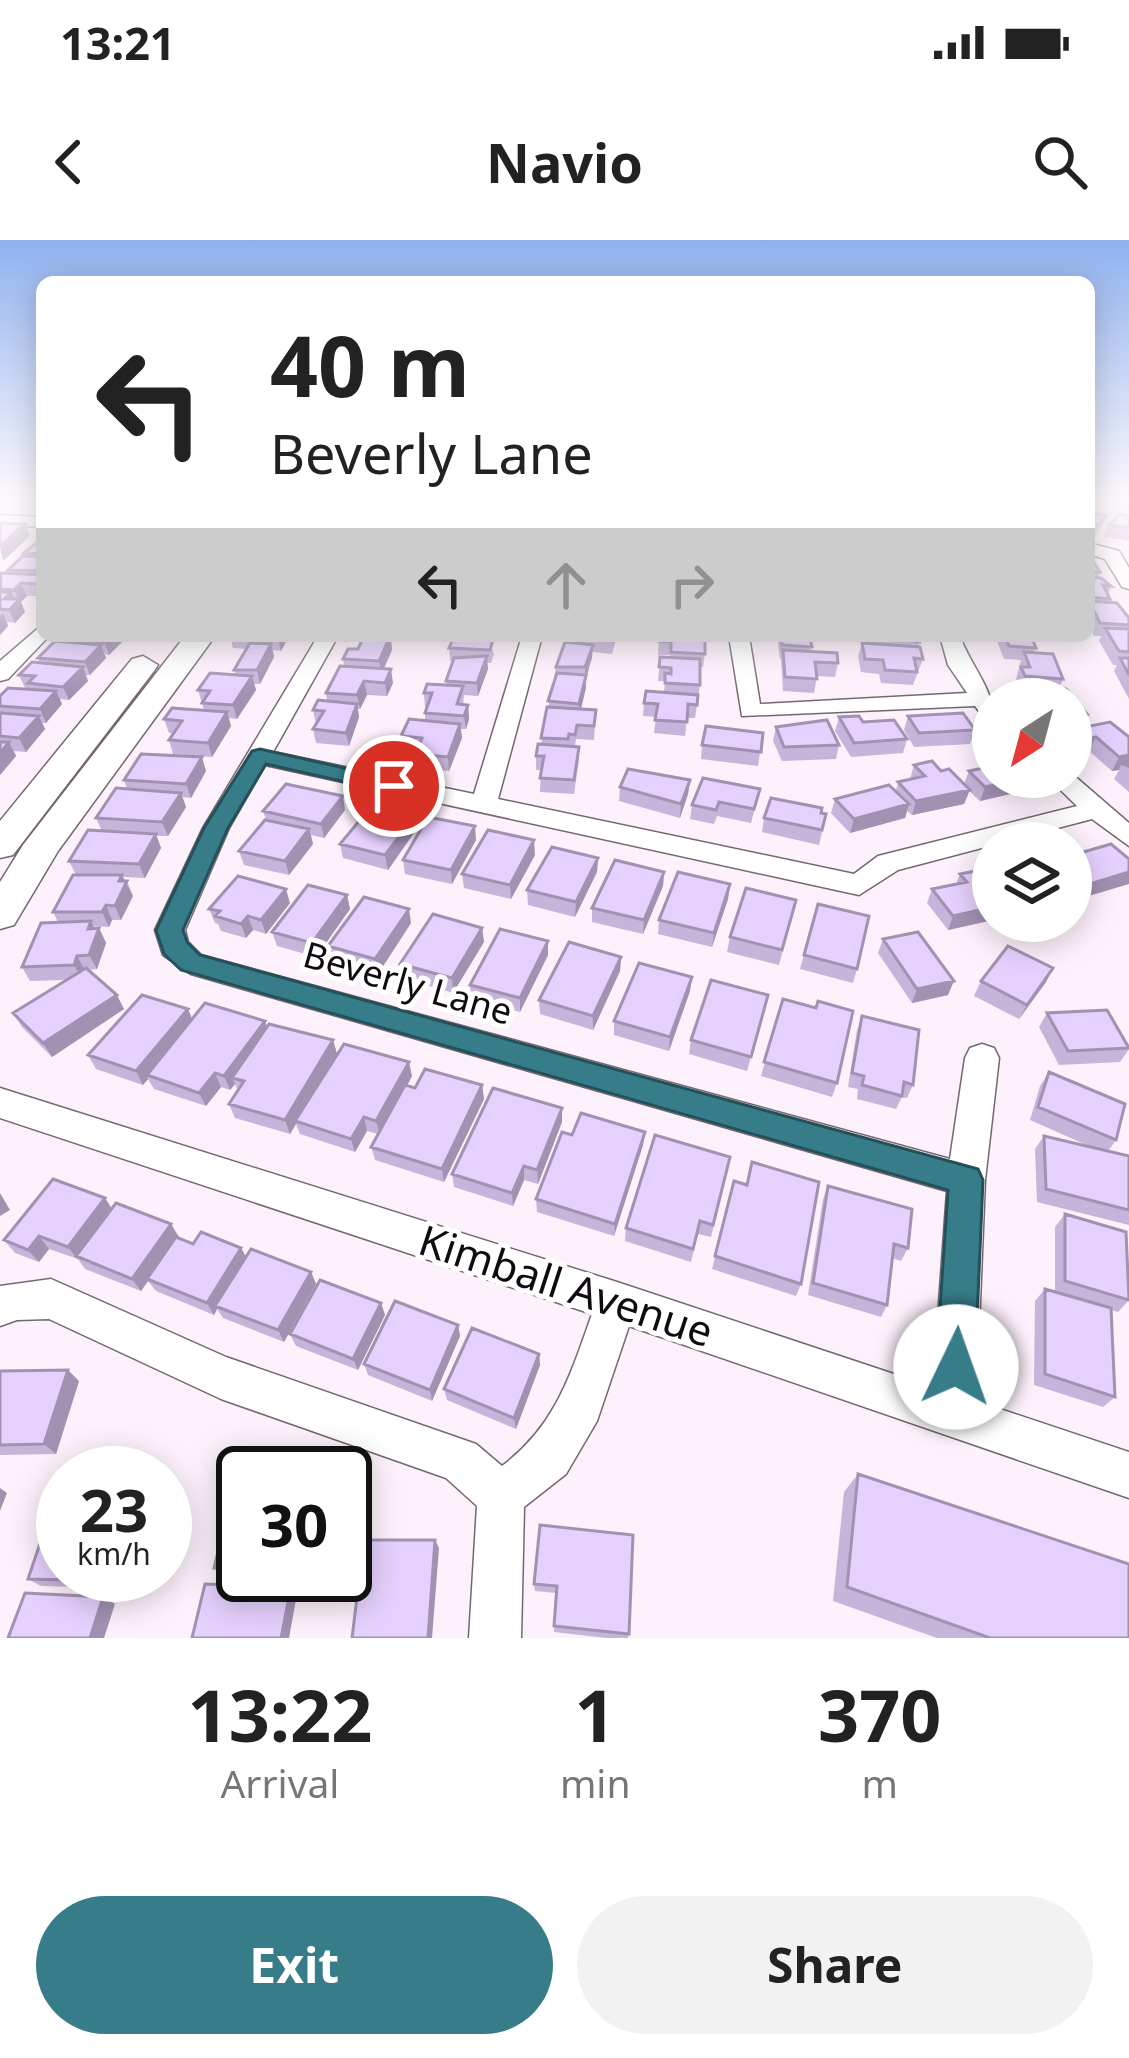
<!DOCTYPE html>
<style>
:root{--surface:#fff;--page:#f2f2f2;--text:#222;--muted:#767676;--accent:#377d89}
body{margin:0;font-family:"Noto Sans",sans-serif;background:var(--page);color:var(--text);height:100vh;display:flex;flex-direction:column;font-size:45px;white-space:nowrap}
*{box-sizing:border-box;margin:0}
p{font-size:39px;color:var(--muted)}
.icon{flex:none;width:66px;height:66px;fill:none;stroke:currentColor;stroke-width:2;stroke-linecap:round;stroke-linejoin:round}
.map{position:relative;height:1398px;overflow:hidden}
.drawer{display:flex;flex-direction:column;background:var(--surface);flex:1}
.drawer>*{flex:none}
.guide{position:absolute;left:36px;top:36px;width:1059px;height:366px;border-radius:18px;box-shadow:0 6px 30px #0003;background:#fff;color:var(--text);overflow:hidden}
.needle{width:78px;rotate:216deg}
.controls{position:absolute;left:972px;top:438px;display:grid;gap:24px}
.controls a{display:grid;place-items:center;width:120px;height:120px;border-radius:50%;background:var(--surface);box-shadow:0 6px 30px #0003;font-size:60px}
.speed{position:absolute;left:36px;top:1206px;display:flex;gap:24px;font-size:60px;font-weight:700;text-align:center}
.speed>*{display:grid;place-content:center;width:156px;height:156px;border-radius:50%;background:var(--surface);box-shadow:0 6px 30px #0003;line-height:1}
.speed small{font-size:30px;font-weight:400}
.speed .limit{border:6px solid #111;border-radius:18px;background:#fff;color:#111}
.pin{position:absolute;display:grid;place-items:center;width:102px;height:102px;color:#fff;margin:-51px;border:6px solid #fff;border-radius:50%;box-shadow:0 3px 12px #0007}
.me{position:absolute;width:132px;margin:-66px;rotate:3deg;stroke-linejoin:round;filter:drop-shadow(0 0 9px #0008)}
.turn{display:flex;align-items:center;gap:42px;height:252px;padding:0 36px;font-size:54px}
.turn .icon{width:156px;height:156px;stroke-width:2.5}
.turn b{display:block;font-size:84px;line-height:102px}
.lanes{display:flex;align-items:center;height:114px;padding:0 36px;background:#0003;justify-content:center;gap:60px;direction:ltr}
.lanes .off{opacity:.35}
.eta{display:flex;justify-content:space-evenly;align-items:center;height:204px;text-align:center}
.eta b{font-size:72px;font-weight:700;line-height:84px}
.cta{display:flex;gap:24px;margin-top:auto;padding:24px 36px}
.cta a{flex:1;height:138px;border-radius:72px;background:var(--accent);color:#fff;font-size:48px;font-weight:700;line-height:138px;text-align:center}
.cta a+a{background:var(--page);color:var(--text)}
.status{display:flex;justify-content:space-between;align-items:center;height:84px;padding:0 60px;background:var(--surface);direction:ltr}
.status svg{height:33px;fill:currentColor}
header{display:flex;justify-content:space-between;align-items:center;height:156px;padding:0 36px;background:var(--surface);font-size:54px;font-weight:700}
.map>svg:first-child{display:block}
.lines{fill:none;stroke-linecap:round;stroke-linejoin:round}
.street-casing{stroke:#766674;stroke-width:3}
.secondary-casing{stroke:#766674;stroke-width:3}
.street{fill:#fff;fill-rule:evenodd}
.secondary{fill:#fff;fill-rule:evenodd}
.wall{fill:#c6b4da}
.shaded-wall{fill:#a192b2}
.building{fill:#e6d1fe;stroke:#a192b2;stroke-width:3}
.route{fill:#377d89;stroke:#245159;stroke-width:3}
.labels{text-anchor:middle;stroke-width:10;stroke-linejoin:round;paint-order:stroke}
.street-label{font-size:36px;fill:#100b10;stroke:#fff}
.near-street-label{font-size:42px;fill:#100b10;stroke:#fff}
</style>
<div class="status"><b>13:21</b><svg viewBox="0 0 49 12"><path d="M0 12V9h3v3zM5 12V6h3v6zM10 12V3h3v9zM15 12V0h3v12zM26 1h20v11H26zM47 4h2v5h-2z"/></svg></div>
<header><svg class="icon" aria-label="back" viewBox="0 0 24 24"><path d="M15 5l-7 7 7 7"/></svg>Navio<svg class="icon" aria-label="search" viewBox="0 0 24 24"><circle cx="10" cy="10" r="6"/><path d="M15 15l6 6"/></svg></header>
<div class="map">
<svg width="1129" height="1398" viewBox="0 0 1129 1398">
<rect width="100%" height="100%" fill="#fdf1fb"/>
<g class="lines">
<!-- street casing -->
<g class="street-casing">
<path id="street" d="M0,275L42,277V287L0,285Z
M1089,303L1119,311L1129,328V349L1122,347L1105,319L1089,314Z
M42,385V396H49L8,439L0,441V421Z
M318,396H338L273,512L474,554L522,396H542L498,559L854,634L878,616L1077,566L1047,537L1071,533L1129,583V606L1092,579L898,630L859,655L265,525L229,588L185,690L188,702L201,715L950,919L965,818L970,808L982,804L994,808L999,818L985,940L976,1161L1129,1212V1258L629,1086L597,1181L566,1234L524,1267L521,1398H469L477,1266L446,1238L221,1159L49,1079L17,1080L0,1086V1046L51,1039L226,1117L476,1204L502,1226C556,1185 570,1136 592,1074L0,878V848L617,1042L933,1147L947,951L191,734L163,715L155,690L203,588Z
M729,396H749L760,464L967,453L948,425L940,396H960C969,423 993,448 993,475L981,474L975,466L742,476Z"/>
</g>
<!-- secondary casing -->
<g class="secondary-casing">
<path id="secondary" d="M185,396H215L58,611L14,685L0,689V642L23,605Z
M143,416L158,425L154,431L13,615L0,618V581L132,419Z"/>
</g>
<!-- street -->
<use href="#street" class="street"/>
<!-- secondary -->
<use href="#secondary" class="secondary"/>
</g>
<!-- wall -->
<path class="wall" d="M1118,259H1129V271L1115,267Z
M1089,272L1106,276L1101,288L1094,298L1089,296Z
M1129,276V301L1104,297L1109,285Z
M42,300V356H27L21,362L25,372L15,383L7,382L8,386L0,395V334H10L8,330L26,316L24,313Z
M1089,315L1100,332L1098,338L1111,346L1108,355L1110,359L1108,362L1129,378V459L1114,431L1117,425H1113L1099,401L1101,396H1094L1089,386Z
M65,396L126,398L109,415L104,414L106,418L90,435H86L88,441L69,460L60,459L62,464L46,483H42L45,489L26,512L14,511L16,516L0,535V456L25,448L19,435L40,423L38,418L67,402Z
M230,396H285L286,402L281,411L273,410L274,417L260,444H254L256,450L237,479L229,478L231,486L212,517L173,514L169,500L173,493H169L164,479L204,470L198,450L236,435L234,430L247,409L233,408Z
M360,396H393L391,400L392,410L384,429L393,443L387,456L367,455L360,469H358L359,477L349,506L316,503L313,489L316,484L313,470L327,461L326,453L344,426L343,419L358,409L361,402Z
M483,396H487L494,414L491,423H487L488,429L478,456L464,455L463,465H468L469,479L466,489H461L462,498L449,531L416,528L415,514L416,511L403,510L401,496L425,481V473L427,467H425L424,453L446,445L452,421H450L449,408Z
M575,396H617L612,414L592,412L581,469L596,470L594,500L576,499L575,506L579,507V520L574,554L540,552L541,530H536V516L541,504L556,427L575,403Z
M657,396H705V414L703,427H700V445L695,478H687L685,496L654,493L656,477L643,476L644,463L664,452L665,441H658L660,417H670V415H658L659,396Z
M777,396H810L811,412L838,423L835,437L817,436L814,453L783,451L781,419H780Z
M868,396H917L919,402L918,407L923,419L913,445L881,443L879,434L861,432L858,416L862,403H868Z
M995,396H1031L1036,408L1034,413L1053,414L1063,439L1059,449H1066L1087,474L1080,487L1071,488V459H1028L1032,451L1020,450L1016,440L1021,420L1004,419Z
M908,476L975,490L970,504L914,507L904,490Z
M839,477L907,499L903,513L851,517L835,491Z
M776,487L839,505L836,519L782,521L773,501Z
M1075,489L1129,497V552L1114,539L1119,530L1112,531L1089,511L1081,513L1071,505V496Z
M763,493L758,526L701,519L702,505Z
M914,525L941,531L964,544L969,531L1033,537L1028,550L980,561L969,551L964,564L912,575L907,571L905,578L850,593L831,573L835,559L896,551L898,542L910,539Z
M206,531L191,558L182,557L186,567L168,596H156L161,608L145,638L122,637L124,641H127L133,656L121,680H112L109,687L94,686L95,689L99,688L106,703L97,729L88,730L124,769L52,817L22,787L13,773L66,740L30,741L22,727L58,682L53,672L76,635L69,621L102,591L96,578L127,549L124,540Z
M690,540L688,554L680,578L619,561L620,547Z
M760,549L751,583L717,576L714,584L690,579L692,565Z
M345,570L324,598L311,595L313,604L289,635L244,625L239,611L266,580L263,571Z
M821,573L826,574L819,605L762,592L764,578Z
M418,587L388,630L343,618L340,604Z
M476,600L452,644L405,634L403,620Z
M1111,604L1082,658L1071,647V605L1080,613Z
M535,615L511,659L464,648L462,634Z
M598,618L597,632L575,677L528,665L527,650Z
M991,625H993V680L948,690L927,663L932,649L956,644L960,634L987,636Z
M664,632L663,646L643,694L592,682V668Z
M730,644L728,659L712,707L658,694L659,680Z
M347,655L350,669L316,717L277,706L272,692Z
M796,660L779,725L727,712L730,697Z
M290,663L266,694L253,690L246,698L221,691L218,684L215,683L209,669Z
M818,664L857,729L853,743L800,729Z
M411,683L378,734L331,720L328,706Z
M482,688L484,702L453,753L403,738L400,724Z
M883,699L948,755L912,763L878,713Z
M548,701V715L520,772L471,759L470,745Z
M621,717L620,731L593,790L540,774L539,760Z
M981,741L1046,742L1019,779L974,756Z
M690,751L669,811L614,795V781Z
M768,755L747,831L689,814L691,800Z
M783,759L816,768L837,843L832,857L761,836Z
M1047,773L1129,806V809L1120,822L1059,825L1039,787Z
M862,776L913,845L907,858L902,857L896,869L857,859L858,849L848,847L857,790Z
M192,779L267,787L333,800L337,814L412,836L407,846L415,848L482,845L484,859L444,942L375,920L371,907L378,894L367,891L355,912L300,894L296,884L290,894L235,878L229,864L238,851L235,844L230,850L221,847L206,866L154,849L148,839L143,845L96,829L88,815Z
M1049,832L1116,900L1108,911L1129,916V985L1037,962L1035,909L1044,896L1091,907L1030,880L1040,846Z
M562,868V882L538,944L524,940L513,966L454,947L452,934Z
M645,892L643,905L614,996L537,972L536,959L572,895Z
M730,917L711,997L698,994L691,1022L625,1001L626,988Z
M734,941L746,945L801,1044L796,1056L712,1029Z
M828,946L908,1008L901,1021L892,1018L887,1065L881,1077L808,1055L823,959Z
M105,958L112,969L171,984L178,998L193,1004L311,1032L316,1044L284,1102L223,1078L217,1069L214,1075L156,1051L148,1041L141,1051L85,1029L78,1019L49,1009L39,1022L15,1013L4,1000Z
M1065,974L1129,1060L1118,1072L1111,1070L1115,1157L1103,1167L1034,1145L1035,1061L1045,1049L1055,1052V987Z
M381,1063L385,1075L358,1130L296,1106L290,1094Z
M458,1085L460,1096L432,1161L368,1135L364,1124Z
M539,1114L540,1125L516,1189L447,1160L444,1149Z
M0,1131L79,1141L56,1214L0,1215Z
M243,1233V1335H299L298,1339L222,1335L214,1328Z
M858,1234L1129,1398H937L833,1361L844,1252Z
M633,1295L628,1398H606L554,1392L556,1353L535,1351L534,1344Z
M63,1335H125L122,1348L41,1346L28,1339Z"/>
<!-- shaded-wall -->
<path class="shaded-wall" d="M25,284L30,296L3,321L0,306Z
M21,343L27,356L21,362L25,372L15,383L4,359L11,352L16,363L19,360L14,350Z
M3,373L8,386L0,395V376Z
M110,396L126,398L109,415L104,402Z
M277,396H285L286,402L281,411Z
M387,396H393L391,400L392,410L381,434L379,421Z
M271,404L274,417L260,444L257,430Z
M101,405L106,418L90,435L85,422Z
M593,405L592,418L586,437V448L579,477V464L585,439V427Z
M487,416L488,429L478,456L477,443Z
M83,427L88,441L69,460L63,447Z
M391,429L393,443L387,456L385,443Z
M252,436L256,450L237,479L233,465Z
M364,441L367,455L360,469L357,455Z
M56,451L62,464L46,483L40,469Z
M357,464L359,477L349,506L346,493Z
M468,465L469,479L466,489L464,476Z
M227,472L231,486L212,517L208,503Z
M39,476L45,489L26,512L19,498Z
M460,484L462,498L449,531L448,517Z
M1096,497L1089,511L1081,513L1087,499Z
M9,502L16,516L0,535V513Z
M1129,515V528L1121,525L1119,530L1112,531L1119,517Z
M202,517L206,531L191,558L186,544Z
M1033,537L1028,550L980,561L985,547Z
M690,540L688,554L680,578L681,564Z
M970,550L964,564L912,575L916,561Z
M181,553L186,567L168,596L162,582Z
M343,556L345,570L324,598L321,584Z
M909,564L905,578L850,593L854,579Z
M417,573L418,587L388,630L385,615Z
M475,586L476,600L452,644L451,630Z
M309,589L313,604L289,635L285,621Z
M156,594L161,608L145,638L139,624Z
M534,600L535,615L511,659L510,645Z
M598,618L597,632L575,677L576,662Z
M664,632L663,646L643,694L644,680Z
M1129,632V644L1082,658L1090,644Z
M122,635L133,656L121,680L115,666Z
M730,644L728,659L712,707L714,693Z
M286,649L290,663L266,694L261,680Z
M347,655L350,669L316,717L312,703Z
M106,665L112,680L109,687L102,672Z
M993,667V680L948,690L953,676Z
M409,669L411,683L378,734L375,719Z
M248,676L253,690L246,698L241,684Z
M91,681L97,694L99,688L106,703L97,729L89,715L88,689Z
M482,688L484,702L453,753L452,738Z
M548,701V715L520,772V758Z
M77,716L85,730L82,739L74,725Z
M621,717L620,731L593,790V776Z
M1053,728L1046,742L1019,779L1027,765Z
M692,737L690,751L669,811L670,797Z
M954,741L948,755L912,763L917,749Z
M117,755L124,769L52,817L43,803Z
M188,769L194,783L147,835L148,839L143,845L136,831Z
M265,781L270,795L232,838L235,844L230,850L224,836Z
M333,800L337,814L290,894L285,880Z
M409,822L412,836L380,895L376,881Z
M215,833L221,847L206,866L199,853Z
M482,845L484,859L444,942L442,929Z
M562,868V882L538,944L537,930Z
M364,877L367,891L355,912L351,899Z
M645,892L643,905L614,996L615,984Z
M524,926V940L513,966L512,953Z
M0,953L10,970L0,976Z
M105,958L113,971L76,1016L78,1020L68,1007Z
M171,984L179,997L141,1051L132,1039Z
M39,996L49,1009L39,1022L28,1010Z
M241,1008L248,1020L215,1066L217,1069L214,1075L207,1063Z
M311,1032L316,1044L284,1102L278,1090Z
M381,1063L385,1075L358,1130L353,1119Z
M458,1085L460,1096L432,1161L430,1150Z
M539,1114L540,1125L516,1189L514,1178Z
M68,1130L79,1141L56,1214L44,1204Z
M0,1248L7,1253L0,1271Z
M435,1300L439,1308L432,1398H428Z
M112,1335H125L122,1348L110,1341Z
M291,1347L297,1354L289,1398H281Z
M103,1357L115,1364L104,1398H90Z"/>
<!-- building -->
<path class="building" d="M1089,272L1106,276L1098,285L1089,283Z
M1120,274L1129,276V288L1109,285Z
M0,283L25,284L0,306Z
M40,300H42V314L24,313Z
M1089,315L1100,332H1089Z
M23,316L42,317V331L8,330Z
M1,333L42,335V339L37,344L21,343L14,350L0,349Z
M1089,337L1101,338L1111,346L1103,345L1110,359L1089,357Z
M0,352H11L4,359H20L9,370L0,369Z
M1089,361L1117,363L1129,378V385L1100,383Z
M1105,388L1129,389V412L1119,411Z
M75,396H110L104,402L72,399Z
M364,396H390L379,421L343,419L348,409H358Z
M454,396H483L482,400H493L490,410L449,408Z
M575,396H614L613,401L575,398Z
M659,396H705V414L671,412V402L659,401Z
M781,396H810L812,407L782,405Z
M878,396H917L919,402Z
M1005,396H1031L1036,408L1009,406Z
M55,401L101,405L85,422L38,418Z
M565,402L593,405L585,427H556Z
M250,403L271,404L257,430H234Z
M862,403L920,407L923,419L914,418L917,432L885,430L883,420L865,419Z
M783,410L837,413L838,423L815,422L817,439L785,437Z
M1024,412L1053,414L1063,439L1025,436L1021,427H1030Z
M487,416L477,443L446,441L454,418Z
M660,417L700,419V445L665,443V433L671,434V428L659,427Z
M1120,418H1129V435Z
M32,422L83,427L63,447L28,443L35,436L19,435Z
M340,426L391,429L385,443L364,441L357,455L326,453Z
M210,433L252,436L233,465L202,463L210,451L198,450Z
M557,433L586,435L579,464L548,461Z
M427,444L463,446L457,464L468,465L464,476L425,473L432,453H424Z
M1033,446L1066,449L1087,474H1071V459H1044Z
M8,448L56,451L40,469L0,466V456Z
M646,451L698,455L697,465L688,464L687,482L655,480L658,464L644,463Z
M318,460L357,464L346,493L313,489L324,471L313,470Z
M547,467L596,470L594,486L577,485L575,495L569,494L568,499L541,498Z
M172,468L227,472L208,503L169,500L182,481L164,479Z
M0,473L39,476L19,498L0,496Z
M963,473L975,490L919,493L908,476Z
M859,476L863,482L894,480L907,499L854,503L839,477Z
M409,479L460,484L448,517L415,514L422,498L401,496Z
M827,480L839,505L784,507L776,487Z
M1110,482L1129,497V515L1119,517L1096,497L1087,499L1075,489Z
M706,486L763,493L761,512L702,505Z
M0,502H9L0,513Z
M538,504L579,507L574,540L540,538L544,516H536Z
M141,514L202,517L186,544L124,540Z
M932,521L941,531L949,529L970,550L916,561L898,542L925,536L914,525Z
M993,526V537H1030L985,547L969,531Z
M628,529L690,540L681,564L620,547Z
M703,538L760,549L754,569L719,562L716,570L692,565Z
M286,544L343,556L321,584L263,571Z
M889,545L909,564L854,579L835,559Z
M116,548L181,553L162,582L96,578Z
M771,558L822,568L821,573L826,574L822,590L764,578Z
M374,563L417,573L385,615L340,604Z
M428,577L475,586L451,630L403,620Z
M265,580L309,589L285,621L239,611Z
M88,590L156,594L139,624L69,621Z
M488,590L534,600L510,645L462,634Z
M1111,604L1129,619V632L1090,644L1071,626V605L1080,613Z
M552,607L598,618L576,662L527,650Z
M615,620L664,632L644,680L592,668Z
M981,630L993,644V667L953,676L932,649L967,642L960,634Z
M678,632L730,644L714,693L659,680Z
M73,635H122L119,641H127L115,666L106,665L102,672H53Z
M238,636L286,649L261,680L248,676L241,684L215,676L220,671L209,669Z
M308,645L347,655L312,703L272,692Z
M746,648L796,660L782,710L730,697Z
M364,657L409,669L375,719L328,706Z
M818,664L869,676L857,729L804,715Z
M433,674L482,688L452,738L400,724Z
M91,681L88,689L99,688L89,715L77,716L74,725L22,727L41,683Z
M500,689L548,701L520,758L470,745Z
M918,692L954,741L917,749L883,699Z
M569,702L621,717L593,776L539,760Z
M1008,706L1053,728L1027,765L981,741Z
M639,723L692,737L670,797L614,781Z
M86,728L117,755L43,803L13,773Z
M711,740L768,755L751,817L691,800Z
M142,755L188,769L136,831L88,815Z
M783,759L816,768L818,761L853,771L837,843L764,822Z
M205,763L265,781L224,836L215,833L199,853L147,835Z
M1107,770L1129,808L1068,811L1047,773Z
M862,776L919,790L913,845L904,842L902,856L862,845L864,836L852,833Z
M269,784L333,800L285,880L229,864L244,841L232,838Z
M344,804L409,822L376,881L364,877L351,899L295,881Z
M425,829L482,845L442,929L371,907L405,845L415,848Z
M1049,832L1125,864L1116,900L1038,867Z
M493,848L562,868L537,930L524,926L512,953L452,934Z
M581,873L645,892L615,984L536,959L562,892L572,895Z
M655,895L730,917L713,985L700,981L693,1009L626,988Z
M1044,896L1129,916V970L1046,949Z
M752,922L819,942L801,1044L715,1016L734,941L747,945Z
M53,939L105,958L68,1007L39,996L28,1010L4,1000Z
M828,946L912,969L908,1008L894,1004L887,1065L813,1043Z
M116,963L171,984L132,1039L76,1016Z
M1065,974L1126,992L1129,1060L1065,1041Z
M201,992L241,1008L207,1063L147,1039L176,997L193,1004Z
M251,1009L311,1032L278,1090L215,1066Z
M320,1040L381,1063L353,1119L290,1094Z
M1045,1049L1111,1068L1115,1157L1045,1134Z
M395,1061L458,1085L430,1150L364,1124Z
M472,1088L539,1114L514,1178L444,1149Z
M68,1130L44,1204L0,1205V1131Z
M237,1233H243V1329L214,1328Z
M858,1234L1129,1324V1398H990L847,1347Z
M59,1247H63V1335H112L110,1341L28,1339Z
M540,1285L633,1295L629,1394L554,1386L557,1346L534,1344Z
M364,1300H435L428,1398H352Z
M205,1344L291,1347L281,1398H192Z
M25,1353L103,1357L90,1398H8Z"/>
<!-- sky -->
<linearGradient id="sky" x2="0" y2="1"><stop stop-color="#8fb1ee"/><stop offset="0.57" stop-color="#fef9fd"/><stop offset="1" stop-color="#fef9fd" stop-opacity="0"/></linearGradient>
<rect width="1129" height="454" fill="url(#sky)"/>
<!-- route -->
<path class="route" d="M260,509L402,541L405,546L394,553L266,524L228,588L183,690L187,702L200,715L978,929L983,940L975,1127L970,1141L956,1146L942,1141L936,1127L948,950L181,730L164,714L156,690L204,588L252,511Z"/>
<g class="labels">
<!-- street labels -->
<g class="street-label">
<text transform="translate(408 743) rotate(16)" y="13">Beverly Lane</text>
</g>
<!-- near-street labels -->
<g class="near-street-label">
<text transform="translate(566 1046) rotate(18)" y="15">Kimball Avenue</text>
</g>
</g>
</svg>
<div class="controls">
<a><svg class="needle" viewBox="-14 -14 28 28"><path d="M0-13l5 13h-10z" fill="#e53935"/><path d="M0 13l5-13h-10z" fill="#767676"/></svg></a>
<a><svg class="icon" aria-label="layers" viewBox="0 0 24 24"><path d="M12 4l9 5-9 5-9-5zM3 14l9 5 9-5"/></svg></a>
</div>
<div class="speed"><div>23<small>km/h</small></div><div class="limit">30</div></div>
<div class="pin" style="left:394px;top:546px;background:#d93025"><svg class="icon" aria-label="arrive" viewBox="0 0 24 24"><path d="M6 21V4h12l-3 4 3 4H6"/></svg></div>
<svg class="me" style="left:956px;top:1127px" viewBox="-20 -20 40 40"><circle r="19" fill="#fff"/><path d="M0-13L10 11 0 6-10 11z" fill="#377d89"/></svg>
<div class="guide">
<div class="turn"><svg class="icon" aria-label="left" viewBox="0 0 24 24"><path d="M17 20v-9H6M10 6l-5 5 5 5"/></svg><div><b>40 m</b>Beverly Lane</div></div>
<div class="lanes"><svg class="icon" aria-label="left" viewBox="0 0 24 24"><path d="M17 20v-9H6M10 6l-5 5 5 5"/></svg><svg class="icon off" aria-label="ahead" viewBox="0 0 24 24"><path d="M12 20V5M6 11l6-6 6 6"/></svg><svg class="icon off" aria-label="right" viewBox="0 0 24 24"><path d="M7 20v-9h11M14 6l5 5-5 5"/></svg></div>
</div>
</div>
<section class="drawer">
<div class="eta">
<div><b>13:22</b><p>Arrival</p></div>
<div><b>1</b><p>min</p></div>
<div><b>370</b><p>m</p></div>
</div>
<div class="cta"><a>Exit</a><a>Share</a></div>
</section>
